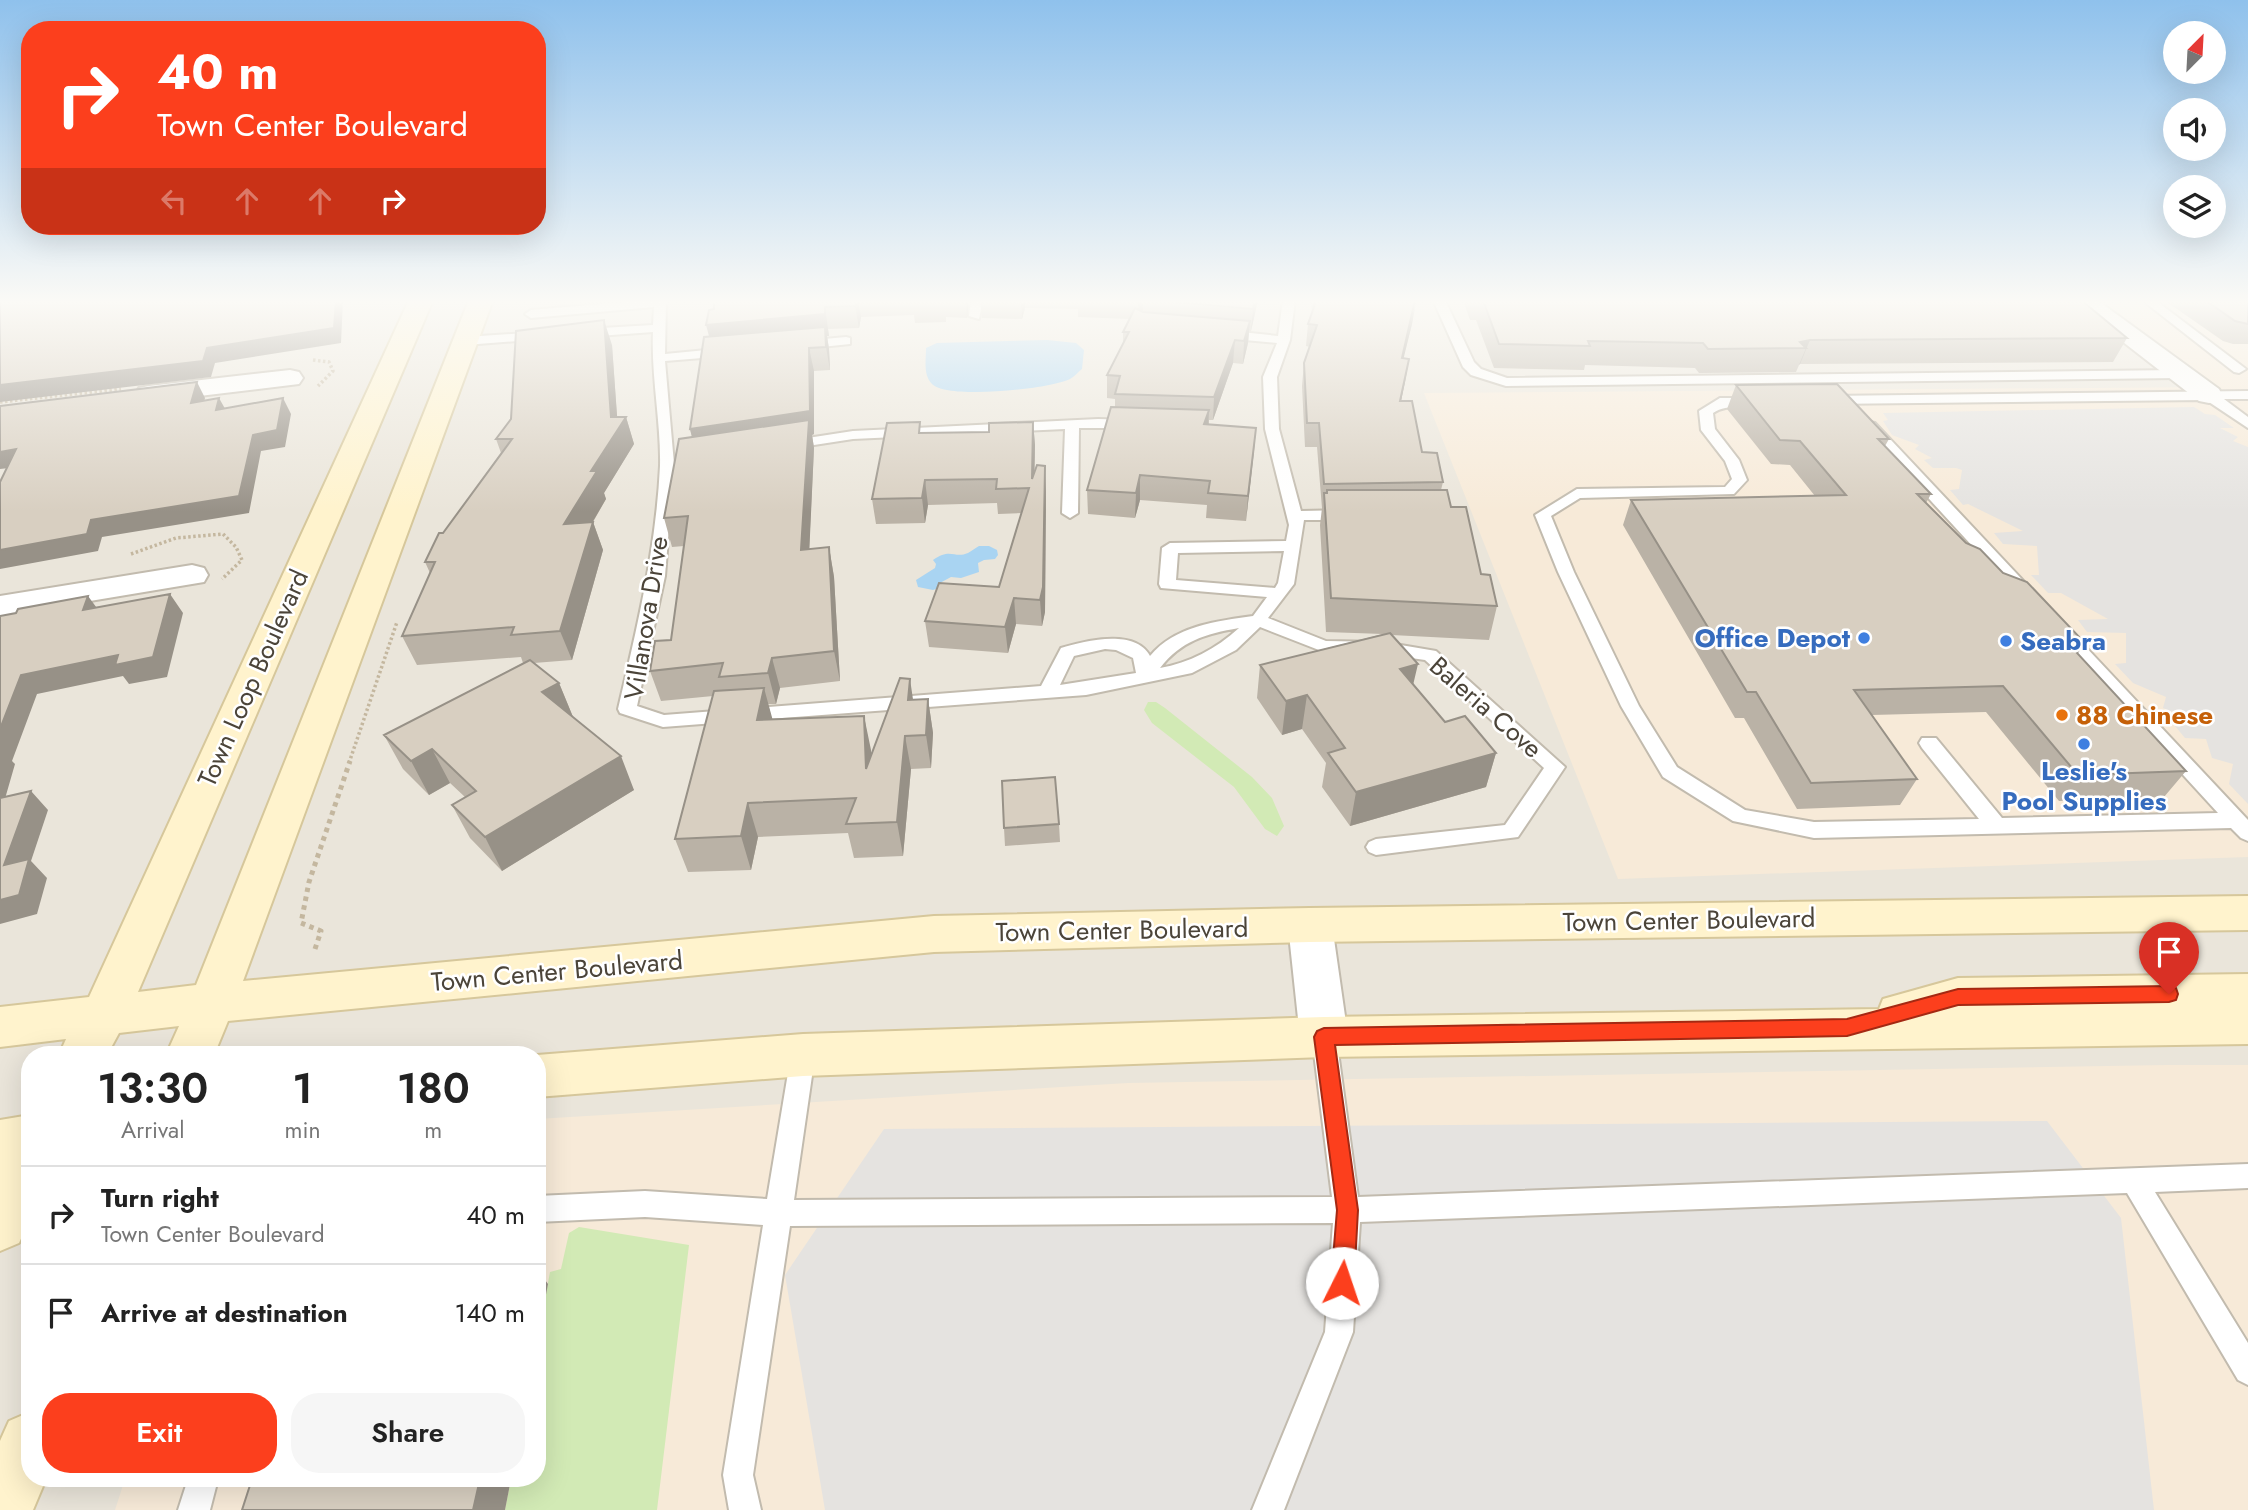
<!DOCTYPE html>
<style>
:root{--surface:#fff;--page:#f6f6f6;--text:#222;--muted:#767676;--line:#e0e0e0;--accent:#fc3f1d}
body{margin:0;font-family:Jost,sans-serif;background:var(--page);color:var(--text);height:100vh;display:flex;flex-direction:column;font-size:26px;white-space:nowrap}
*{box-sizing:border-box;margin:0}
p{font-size:23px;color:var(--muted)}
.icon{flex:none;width:38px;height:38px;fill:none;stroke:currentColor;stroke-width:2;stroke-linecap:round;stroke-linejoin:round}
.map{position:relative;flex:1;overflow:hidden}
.sheet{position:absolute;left:21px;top:1046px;width:525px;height:441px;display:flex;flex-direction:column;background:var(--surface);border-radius:28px;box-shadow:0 7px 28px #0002}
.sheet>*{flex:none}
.hud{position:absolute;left:21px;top:21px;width:525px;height:214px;border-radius:28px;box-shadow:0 7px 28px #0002;background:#fc3f1d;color:#fff;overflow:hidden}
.needle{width:46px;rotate:24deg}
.fabs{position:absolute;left:2163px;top:21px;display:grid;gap:14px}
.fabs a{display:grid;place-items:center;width:63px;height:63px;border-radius:50%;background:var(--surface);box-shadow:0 7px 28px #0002;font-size:35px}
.pin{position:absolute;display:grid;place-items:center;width:60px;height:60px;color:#fff;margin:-72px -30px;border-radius:50% 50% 50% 0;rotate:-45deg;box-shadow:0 0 7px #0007}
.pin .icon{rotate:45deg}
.me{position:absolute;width:77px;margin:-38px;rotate:4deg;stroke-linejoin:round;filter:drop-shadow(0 0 5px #0008)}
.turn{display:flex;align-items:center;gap:24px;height:147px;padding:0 21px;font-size:32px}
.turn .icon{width:91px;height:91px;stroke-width:2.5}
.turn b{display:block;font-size:49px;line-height:60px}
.lanes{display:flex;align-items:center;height:66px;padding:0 21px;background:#0003;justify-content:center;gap:35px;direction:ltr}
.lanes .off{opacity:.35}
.eta{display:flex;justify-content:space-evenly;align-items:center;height:119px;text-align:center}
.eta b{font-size:42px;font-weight:600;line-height:49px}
.action{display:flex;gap:14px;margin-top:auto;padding:14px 21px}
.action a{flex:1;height:80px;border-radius:28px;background:var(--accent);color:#fff;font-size:28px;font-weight:600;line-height:80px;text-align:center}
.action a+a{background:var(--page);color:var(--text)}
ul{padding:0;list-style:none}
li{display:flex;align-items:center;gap:21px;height:98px;padding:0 21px;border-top:2px solid var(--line)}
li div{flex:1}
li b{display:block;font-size:26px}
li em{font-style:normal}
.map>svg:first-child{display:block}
.residential{fill:#eae5da;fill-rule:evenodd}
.commercial{fill:#f7ead8}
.green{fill:#d2eab5}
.parking{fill:#e5e3e0}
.water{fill:#a9d4f2}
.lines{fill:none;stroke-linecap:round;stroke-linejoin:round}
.lane-casing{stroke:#c2bbae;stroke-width:4}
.street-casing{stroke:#c2bbae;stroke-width:4}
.secondary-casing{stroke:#d6c79b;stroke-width:4}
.path-far1{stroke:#c4b79f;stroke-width:3.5;stroke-dasharray:2.5 2.5;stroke-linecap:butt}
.path{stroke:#c4b79f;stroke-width:5;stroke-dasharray:4.5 4.5;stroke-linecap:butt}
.lane{fill:#fff;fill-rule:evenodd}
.street{fill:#fff;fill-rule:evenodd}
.secondary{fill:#fff3cd;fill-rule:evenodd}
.wall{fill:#bab2a6}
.shaded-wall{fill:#979187}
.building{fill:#d8cfc1;stroke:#979187;stroke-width:2}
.route{fill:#fc3f1d;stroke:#a42913;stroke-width:2}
.shop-dot{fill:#3f7fe0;stroke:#fff;stroke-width:2.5}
.food-dot{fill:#e8710a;stroke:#fff;stroke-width:2.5}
.labels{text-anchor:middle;stroke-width:5;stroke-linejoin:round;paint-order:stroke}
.street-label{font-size:26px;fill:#4b4439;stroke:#fff}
.shop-label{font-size:26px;font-weight:bold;fill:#366cbe;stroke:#fff;text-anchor:end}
.food-label{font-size:26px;font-weight:bold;fill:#c56008;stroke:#fff;text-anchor:start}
</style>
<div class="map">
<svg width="2248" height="1510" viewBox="0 0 2248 1510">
<rect width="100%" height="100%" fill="#f6f3ec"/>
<!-- residential -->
<path class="residential" d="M0,300H2248V1510H0ZM30,1055H537V1479H30Z"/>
<!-- commercial -->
<path class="commercial" d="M2101,300H2248V857L1618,879L1424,393L2213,387Z
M2168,1065H2248V1510H115L125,1479H537V1119L1128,1083Z"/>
<!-- green -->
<path class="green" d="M1148,702H1156L1165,708L1252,777L1272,798L1284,826L1277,836L1265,829L1234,787L1152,723L1144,710Z
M579,1227L689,1245L657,1510H505L511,1479H537V1342L550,1272L561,1269L569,1233Z"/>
<!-- parking -->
<path class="parking" d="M2194,407L2205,414L2215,415L2234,428H2220L2238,437L2233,441L2248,447V804L2229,784L2233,764L2212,758L2206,739L2185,738L2175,726L2188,725V718L2163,708L2166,697L2133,683L2115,664L2126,663V633L2087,632L2078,620L2108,619L2061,593H2048L2031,575H2039L2037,546L2003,544L1994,533L2023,531L1968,504L1963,505L1950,490L1959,489L1962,470L1956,468H1933L1924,460L1932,458L1915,449L1919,445L1892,435L1883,421L1888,420L1883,413Z
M2047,1121L2121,1218L2154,1510H825L785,1275L884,1129Z"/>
<!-- water -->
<path class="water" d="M1047,340L1076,343L1084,350L1082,369C1078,372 1074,377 1070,379C1050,389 948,400 932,384C923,375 926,360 926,348L937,343Z
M979,546H989L997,550L998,555L995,559L984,560L978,563L979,572L961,578L951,577L938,584L939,588L933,590L918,587L916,580L935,568L936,564L933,560C951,547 954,559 968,553C972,551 975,548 979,546Z"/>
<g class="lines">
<!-- lane casing -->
<g class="lane-casing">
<path id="lane" d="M647,300H666L665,354L727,348L733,352L727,356L665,361L674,464L665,576L637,706L664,715L1041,686L1061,648C1084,641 1135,628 1150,656C1175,626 1216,621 1253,616L1267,597L1161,588L1159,584L1162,548L1170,543L1286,541L1289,525L1265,429L1263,377L1277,343L1222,338L1216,334L1222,330L1278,336L1283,300H1295L1290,340L1277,377L1279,429L1301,511L1346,510L1354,515L1346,520H1304L1294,584L1268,618L1326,641L1383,642L1436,651L1565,767L1518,837L1376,855L1369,852L1366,847L1369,842L1376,839L1505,825L1544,768L1425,660L1383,654L1324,652L1260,627L1236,650L1192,673L1086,695L663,727L620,713L618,709C637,628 656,549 660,466C661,422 651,377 653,332L584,337L578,333L584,329L653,325L654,307L531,318L525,314L531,310ZM1284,551L1278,583L1275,588L1176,580L1178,553ZM1239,628C1216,649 1189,663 1160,668C1181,641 1205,634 1239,628ZM1105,649L1116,650L1133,658L1136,673L1060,685L1074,656Z
M971,300H983L979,319L969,316Z
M1433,300H1445L1474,362L1481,369L1507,378L2178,370L2185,374L2178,378L1506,386L1471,375L1463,367Z
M2142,300H2155L2246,369L2239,373L2234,372Z
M540,332L546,336L544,339L465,345L459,341L465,337Z
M846,337L850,338V344L802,349L796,345L802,341Z
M2248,391V399H2224L2248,417V428L2206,400L1826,404L1819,400L1826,396Z
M1720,398H1753L1760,402C1747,412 1729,402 1713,413L1715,429L1739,460L1747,480L1734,494L1580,498L1551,516L1574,572L1639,706L1677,767L1745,810L1814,822L1979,819L1922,748L1919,743L1922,738H1936L2002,818L2218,813L2055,635L2052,631L2061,626L2067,627L2248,820V841L2241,838L2231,828L1814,838L1733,821L1663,777L1621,706L1558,572L1535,515L1577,489L1725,487L1732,479L1725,461L1701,430L1699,411Z
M1098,419L1131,420L1138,424L1131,428H1079L1078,513L1070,518L1062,513L1065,429L853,439L788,449L781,445L788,441L853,431Z
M1870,422L1875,423L2032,590L2034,594L2032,598H2020L1865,429V423Z
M1324,1027L1332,1030L1336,1037L1358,1197L2248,1164V1188L2155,1192L2248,1343V1385L2238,1380L2127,1193L1360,1222L1353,1332L1284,1510H1252L1325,1332L1333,1223L790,1226L753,1475L761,1510H729L723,1475L763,1225L645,1217L537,1222V1196L645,1191L767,1199L791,1055L794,1048L803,1045L812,1048L815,1055L794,1200L1332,1197L1312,1037L1316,1030Z
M188,1479H218L210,1510H178Z"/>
</g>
<!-- street casing -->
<g class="street-casing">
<path id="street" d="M2069,300H2097L2219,389L2222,395L2219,401L2209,403L2199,401Z
M290,370L299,372L303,378L299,384L149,402L139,400L136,394L139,388L149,386Z
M192,565L204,568L208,575L204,582L0,616V596Z
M1310,908L1326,913L1332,925L1348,1037L1341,1051L1324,1057L1307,1051L1300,1037L1288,925L1294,913Z"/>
</g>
<!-- secondary casing -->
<g class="secondary-casing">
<path id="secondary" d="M409,300H433L138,992L196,985L469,300H493L243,981L934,916L1310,908L2248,896V930L1310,942L934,952L228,1021L214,1055H166L179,1026L119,1033L107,1055H59L66,1039L0,1047V1007L89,997Z
M2248,974V1044L1324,1057L803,1076L537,1097V1055L803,1034L1324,1017L1879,1009L1883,999L1958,978Z
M30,1115V1219L19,1243L0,1251V1120Z
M30,1412V1479H46L33,1510H0V1441L9,1421Z"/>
</g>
<!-- path-far1 -->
<path class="path-far1" d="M313,360L329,362L333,371L318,386
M0,402L121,389
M131,554L176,538L223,534L236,547L242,560L222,579
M349,763L397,622"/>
<!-- path -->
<path class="path" d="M315,949L321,931L301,923L309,882L350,761"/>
<!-- lane -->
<use href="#lane" class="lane"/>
<!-- street -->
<use href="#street" class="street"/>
<!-- secondary -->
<use href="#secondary" class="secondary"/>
</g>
<!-- wall -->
<path class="wall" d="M532,300H608L533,303Z
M714,300H969L967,318L946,317V322L915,323L914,315L861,317L859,328L828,329L829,336H827L829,349L830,370L814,371V434L812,435L814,448L809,549L829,547L834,577L840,681L780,688L776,704H768L772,720L864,716L871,757L913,700L928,699L933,733L931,768L911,769L903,856L854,858L848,833L758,837L751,870L688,872L675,839L713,696L661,701L650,671L671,640L684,546L672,547L664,518L692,437L690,429L709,337L714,309Z
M980,300H1258L1251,331H1249L1248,343L1243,364L1233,363L1213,420H1209V424L1256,428L1246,521L1206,518L1207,505L1140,500L1135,518L1088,514L1087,490L1115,407V399L1107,398V375L1123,343V332L1130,319L1078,317V309L1025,308L1022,319L982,318Z
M1311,300H1415L1412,324L1403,358L1409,359L1401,401L1422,452L1443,482L1441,490L1451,507L1481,574L1497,606L1489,640L1392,635L1413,684L1445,722L1496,753L1486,787L1350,826L1322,787L1326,763L1302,729L1282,735L1257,698L1260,665L1383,634L1326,632L1320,525L1322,508L1317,447H1305L1302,386L1304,363L1310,347L1306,346L1308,324L1312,314Z
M1463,300H2081L2127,338L2113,362L1800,364L1799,365L1796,372L1699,373L1695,368L1585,365L1584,370L1494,368L1476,320H1470Z
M2164,300H2248V344H2233L2223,341Z
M612,345L617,417H626L634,444L604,493L606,499L593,522L603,550L572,660L534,663L559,683L573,717L634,790L502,871L470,838L452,805L465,797L450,783L429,795L403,769L384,735L523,663L521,657L417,665L402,636L430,573L425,562L443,533L501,453L496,439Z
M1736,385L1889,439L1885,446L1931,494L1926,503L2077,653L2186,771L2164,797L2059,801L1986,712L1872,715L1917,779L1900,805L1797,809L1744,718H1735L1623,525L1631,500L1815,496L1790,465L1771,464L1727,409Z
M1033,422L1035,445L1034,472L1046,491L1045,612L1042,626L1016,624L1008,653L929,647L925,621L999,587L1022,513L998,514L997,503L928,505L925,523L876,524L872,499L921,433L989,432Z
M1059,824L1060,842L1005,846L1004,828Z"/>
<!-- shaded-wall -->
<path class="shaded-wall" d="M336,300H343L341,343L215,363L211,377L0,402V385L207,348Z
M857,300H858L861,317L859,328L855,306Z
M966,300H969L967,318Z
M1021,300H1025V308L1022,319Z
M1142,300H1143V321L1138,324V302Z
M1255,300H1258L1251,331L1253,309Z
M1416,302L1412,324L1398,381L1402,358Z
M825,307L828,329L829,336H827L829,349L830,370L826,347H712L706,325Z
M604,320L612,345L618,429L626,417L634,444L604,493L606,499L575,552L564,524L591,471L611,417Z
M1250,321L1248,343L1243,364L1244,341Z
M1235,340L1233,363L1213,420L1214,397Z
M1810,340L1800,364L1799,365L1806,348L1800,342Z
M809,348L814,371V434L812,435L814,448L808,579L696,453L690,429Z
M1409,359L1405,382L1396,424L1400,401Z
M197,382L205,398L200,418L191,403Z
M219,398L228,414L216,410Z
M283,398L291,414L285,447L261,451L249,513L102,537L98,551L0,569V550L253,435Z
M1209,410L1208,434L1204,424Z
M1033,422L1035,445L1034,503L1032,479Z
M1256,428L1254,451L1246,521L1248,496Z
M16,449L27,466L0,469V452Z
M1045,466L1046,491L1045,612L1042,626L1040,600Z
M1140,475V500L1135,518L1136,493Z
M925,480L928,505L925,523L922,498Z
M593,522L603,550L572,660L560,631Z
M829,547L834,577L840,681L834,651Z
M170,594L183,613L167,677L129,684L123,676L37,694L12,761L15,764L0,816V729L21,675Z
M88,596L102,615L83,610Z
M1014,598L1016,624L1008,653L1005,627Z
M772,658L780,688L776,704L768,673Z
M1418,664L1410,698L1400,669Z
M910,679L915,713L908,700Z
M559,683L573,717L542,692Z
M764,688L773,721L757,720Z
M1307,695L1302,729L1282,735L1286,701Z
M928,699L933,733L931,768L926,735Z
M864,716L871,750L873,803L866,769Z
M905,736L911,769L903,856L897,822Z
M432,749L450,783L429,795L411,761Z
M1496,753L1486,787L1350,826L1356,792Z
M621,756L634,790L502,871L485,837Z
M31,791L48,810L31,861L47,878L37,914L0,924V900L4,865Z
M748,803L758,837L751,870L741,836Z
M537,1269L548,1284L537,1342Z
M480,1479H511L505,1510H473Z"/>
<!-- building -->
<path class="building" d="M0,300H336L334,328L207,348L203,361L0,385Z
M714,300H857L855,306L825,307V314L706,325L709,310L714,309Z
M1153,300H1255L1253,309Z
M1315,300H1415L1402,358L1409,359L1400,401H1412L1422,452L1437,453L1443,482L1324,484L1319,423H1307L1304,363L1317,325L1308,324L1315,304Z
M1483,300H2081L2127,338L1810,340L1800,342L1806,348L1708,349L1703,343L1588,341L1590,346L1499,344Z
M2205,300H2248V324L2235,321Z
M1135,308L1143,312L1250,321L1244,341L1235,340L1214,397L1115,394L1120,376L1107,375L1129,332H1123Z
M604,320L611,417H626L591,471H597L564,524L593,522L560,631L511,635L514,627L402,636L435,562H425L439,533H443L512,439H496L511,419L516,331Z
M825,327L826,347L809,348L810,411L690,429L704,337Z
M197,382L191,403L219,398L216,410L283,398L277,430L253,435L239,496L91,520L87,534L0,550V482L16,449L0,452V406Z
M1837,384L1889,439H1878L1931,494H1917L1966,543L1980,549L2003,573L2027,582L2084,642L2077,653L2186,771L2078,775L2003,686L1854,690L1917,779L1811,783L1756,692H1747L1631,500L1846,495L1800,441L1780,440L1736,385Z
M1111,407L1209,410L1204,424L1256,428L1248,496L1208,493L1210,481L1140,475L1136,493L1087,490Z
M809,420L801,550L829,547L834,651L772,658L768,673L719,677L723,663L650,671L655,641L671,640L688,516L664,518L679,439Z
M920,422L919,433L989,432V423L1033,422L1032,479L1037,465L1045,466L1043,587L1040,600L1014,598L1005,627L925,621L939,583L999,587L1029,488L996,489L997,479L925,480L922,498L872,499L887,423Z
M1327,490H1447L1451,507H1466L1481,574L1490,575L1497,606L1331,598L1324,493H1327Z
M170,594L153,657L115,665L118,655L21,675L0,729V616L16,613L18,609L88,596L83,610Z
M1390,633L1418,664L1400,669L1445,722L1465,716L1496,753L1356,792L1328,753L1345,748L1307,695L1286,701L1260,665Z
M530,660L559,683L542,692L621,756L485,837L452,805L476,791L432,749L411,761L384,735Z
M900,678L910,679L908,700L928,699L926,735L905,736L897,822L846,824L856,798L748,803L741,836L675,839L714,691L764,688L757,720L864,716L866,769Z
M1055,777L1059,824L1004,828L1002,781Z
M31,791L4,865L29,859L19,895L0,900V798Z
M252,1479H480L473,1510H242Z"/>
<!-- sky -->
<linearGradient id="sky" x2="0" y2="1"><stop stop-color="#8fc1ec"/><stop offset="0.59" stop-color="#fbfaf6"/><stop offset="1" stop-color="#fbfaf6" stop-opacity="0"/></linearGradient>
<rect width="2248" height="512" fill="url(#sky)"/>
<!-- route -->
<path class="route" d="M2169,986L2176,988L2178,994L2176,1000L2169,1002L1958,1005L1847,1036L1335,1045L1358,1210L1354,1283L1351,1291L1342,1295L1334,1291L1331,1283L1337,1210L1314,1037L1317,1031L1324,1028L1847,1019L1958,989Z"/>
<!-- markers -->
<g class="shop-dot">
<circle cx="1864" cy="638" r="7"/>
<circle cx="2006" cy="641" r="7"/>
<circle cx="2084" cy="744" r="7"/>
</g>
<circle class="food-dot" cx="2062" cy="715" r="7"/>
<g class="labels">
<!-- street labels -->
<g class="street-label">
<text transform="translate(646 618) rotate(-81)" y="9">Villanova Drive</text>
<text transform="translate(253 678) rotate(-66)" y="9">Town Loop Boulevard</text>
<text transform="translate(1486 707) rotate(41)" y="9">Baleria Cove</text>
<text transform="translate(1689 920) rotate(-1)" y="9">Town Center Boulevard</text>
<text transform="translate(1122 930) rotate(-1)" y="9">Town Center Boulevard</text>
<text transform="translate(557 971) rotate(-5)" y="9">Town Center Boulevard</text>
</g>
<!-- shop labels -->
<g class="shop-label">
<text x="1850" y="647">Office Depot</text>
<text x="2020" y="650" text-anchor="start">Seabra</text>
<text x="2084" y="780" text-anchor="middle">Leslie's<tspan x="2084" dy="30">Pool Supplies</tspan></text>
</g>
<!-- food labels -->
<g class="food-label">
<text x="2076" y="724">88 Chinese</text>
</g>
</g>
</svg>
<div class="fabs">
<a><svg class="needle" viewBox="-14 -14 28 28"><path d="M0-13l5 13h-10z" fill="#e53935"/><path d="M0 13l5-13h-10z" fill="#767676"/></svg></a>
<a><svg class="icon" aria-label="sound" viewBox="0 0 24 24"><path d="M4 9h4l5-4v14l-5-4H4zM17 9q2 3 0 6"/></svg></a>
<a><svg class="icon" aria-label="layers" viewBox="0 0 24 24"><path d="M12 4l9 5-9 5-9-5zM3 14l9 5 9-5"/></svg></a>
</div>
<div class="pin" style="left:2169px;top:994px;background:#d93025"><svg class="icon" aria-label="arrive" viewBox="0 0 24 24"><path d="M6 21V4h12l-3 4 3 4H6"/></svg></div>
<svg class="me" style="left:1342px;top:1283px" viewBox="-20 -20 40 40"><circle r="19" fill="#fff"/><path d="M0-13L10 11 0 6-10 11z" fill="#fc3f1d"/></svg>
<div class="hud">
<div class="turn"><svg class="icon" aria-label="right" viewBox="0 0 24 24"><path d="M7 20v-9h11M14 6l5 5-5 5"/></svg><div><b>40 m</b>Town Center Boulevard</div></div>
<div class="lanes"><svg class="icon off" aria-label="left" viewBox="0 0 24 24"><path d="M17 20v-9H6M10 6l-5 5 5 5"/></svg><svg class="icon off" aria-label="ahead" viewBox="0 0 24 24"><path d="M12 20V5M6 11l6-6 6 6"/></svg><svg class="icon off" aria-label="ahead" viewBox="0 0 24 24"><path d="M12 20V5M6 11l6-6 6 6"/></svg><svg class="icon" aria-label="right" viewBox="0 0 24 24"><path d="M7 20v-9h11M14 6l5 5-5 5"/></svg></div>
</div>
<section class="sheet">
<div class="eta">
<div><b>13:30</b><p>Arrival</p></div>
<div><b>1</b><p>min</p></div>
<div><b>180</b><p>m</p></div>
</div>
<ul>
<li><svg class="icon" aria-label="right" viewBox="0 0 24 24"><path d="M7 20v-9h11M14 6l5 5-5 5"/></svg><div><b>Turn right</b><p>Town Center Boulevard</p></div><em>40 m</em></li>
<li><svg class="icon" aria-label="arrive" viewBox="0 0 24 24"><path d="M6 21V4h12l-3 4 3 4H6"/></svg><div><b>Arrive at destination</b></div><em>140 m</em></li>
</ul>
<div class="action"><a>Exit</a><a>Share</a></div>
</section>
</div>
